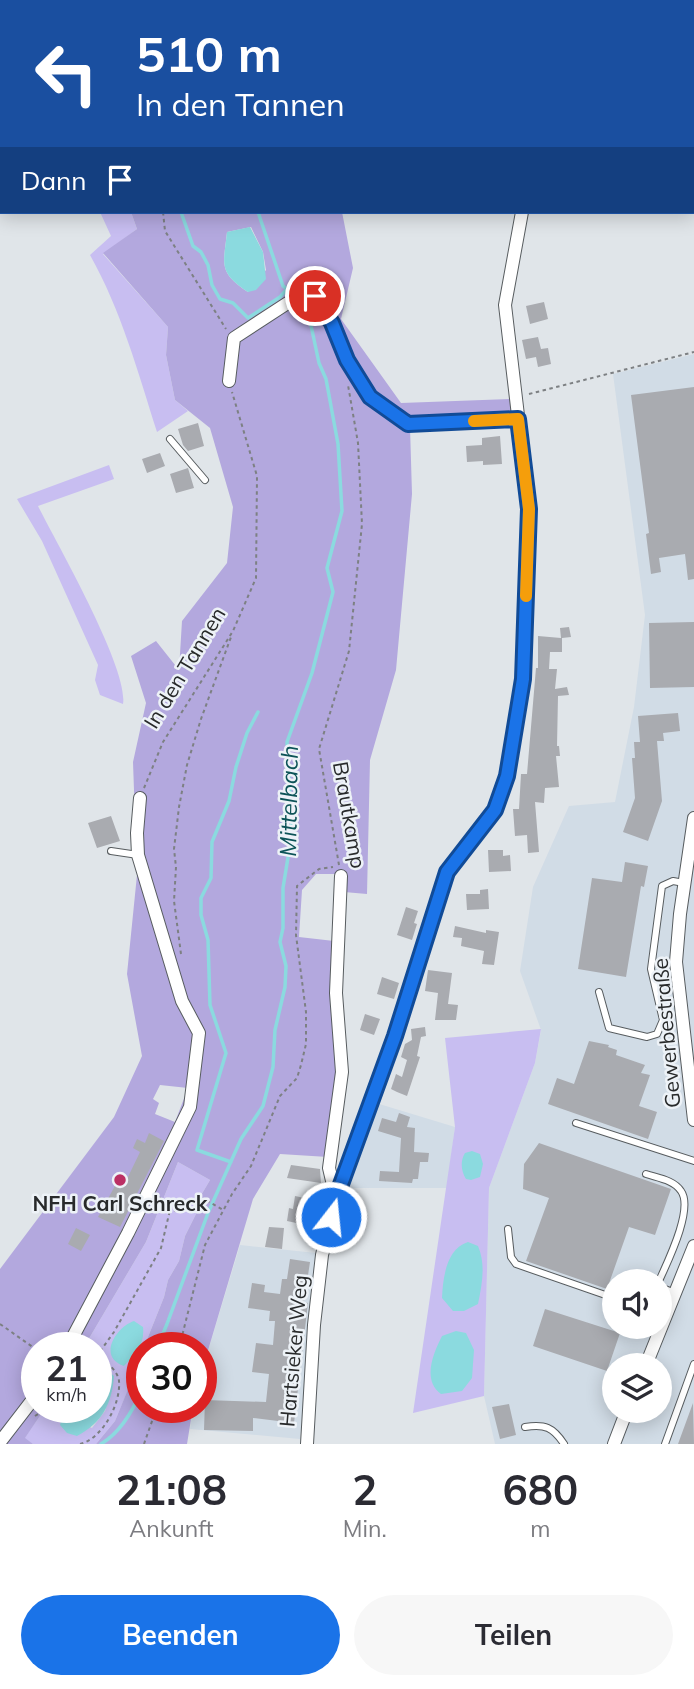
<!DOCTYPE html>
<html lang="de">
<meta charset="utf-8">
<style>
:root{--surface:#fff;--page:#f7f7f7;--text:#2b2b33;--muted:#7c7c81;--accent:#1a73e8}
body{margin:0;font-family:Mulish,sans-serif;background:var(--page);color:var(--text);height:100vh;display:flex;flex-direction:column;font-size:26px;white-space:nowrap}
*{box-sizing:border-box;margin:0}
p{font-size:23px;color:var(--muted)}
.icon{flex:none;width:38px;height:38px;fill:none;stroke:currentColor;stroke-width:2;stroke-linecap:round;stroke-linejoin:round}
.map{position:relative;height:1444px;overflow:hidden}
.side{display:flex;flex-direction:column;background:var(--surface);flex:1}
.side>*{flex:none}
.banner{position:absolute;left:0px;top:0px;width:695px;height:214px;box-shadow:0 4px 18px #0003;background:#1a4fa0;color:#fff;overflow:hidden}
.buttons{position:absolute;left:602px;top:1269px;display:grid;gap:14px}
.buttons a{display:grid;place-items:center;width:70px;height:70px;border-radius:50%;background:var(--surface);box-shadow:0 4px 18px #0003;font-size:35px}
.speed{position:absolute;left:21px;top:1332px;display:flex;gap:14px;font-size:35px;font-weight:700;text-align:center}
.speed>*{display:grid;place-content:center;width:91px;height:91px;border-radius:50%;background:var(--surface);box-shadow:0 4px 18px #0003;line-height:1}
.speed small{font-size:18px;font-weight:400}
.speed .limit{border:10px solid #d22;background:#fff;color:#111}
.pin{position:absolute;display:grid;place-items:center;width:60px;height:60px;color:#fff;margin:-30px;border:4px solid #fff;border-radius:50%;box-shadow:0 2px 7px #0007}
.me{position:absolute;width:77px;margin:-38px;rotate:16deg;stroke-linejoin:round;filter:drop-shadow(0 0 5px #0008)}
.turn{display:flex;align-items:center;gap:24px;height:147px;padding:0 21px;font-size:32px}
.turn .icon{width:91px;height:91px;stroke-width:2.5}
.turn b{display:block;font-size:49px;line-height:60px}
.then{display:flex;align-items:center;height:66px;padding:0 21px;background:#0003;gap:14px;font-size:26px}
.eta{display:flex;justify-content:space-evenly;align-items:center;height:119px;text-align:center}
.eta b{font-size:42px;font-weight:700;line-height:49px}
.button{display:flex;gap:14px;margin-top:auto;padding:14px 21px}
.button a{flex:1;height:80px;border-radius:42px;background:var(--accent);color:#fff;font-size:28px;font-weight:700;line-height:80px;text-align:center}
.button a+a{background:var(--page);color:var(--text)}
.map>svg:first-child{display:block}
.built{fill:#d1dce6;fill-rule:evenodd}
.green{fill:#c8bef1}
.forest{fill:#b3a8de;fill-rule:evenodd}
.water{fill:#8bdadf}
.lines{fill:none;stroke-linecap:round;stroke-linejoin:round}
.stream{stroke:#8bdadf;stroke-width:3.5}
.building{fill:#a9abb0}
.service-casing{stroke:#575c5f;stroke-width:8}
.minor-casing{stroke:#575c5f;stroke-width:14}
.path{stroke:#7d8083;stroke-width:2;stroke-dasharray:3.5 3.5;stroke-linecap:butt}
.service{stroke:#fff;stroke-width:6}
.minor{stroke:#fff;stroke-width:12}
.route-casing{stroke:#114b97;stroke-width:18}
.route{stroke:#1a73e8;stroke-width:12}
.slow{stroke:#f59e0b;stroke-width:12}
.poi-dot{fill:#bb2f64;stroke:#edf2f7;stroke-width:2.5}
.labels{text-anchor:middle;stroke-width:5;stroke-linejoin:round;paint-order:stroke}
.street-label{font-size:21px;fill:#282a2b;stroke:#edf2f7}
.poi-label{font-size:21px;font-weight:bold;fill:#282a2b;stroke:#edf2f7}
.water-label{font-size:23px;font-style:italic;fill:#0c5357;stroke:#edf2f7}
</style>
<div class="map">
<svg width="694" height="1444" viewBox="0 0 694 1444">
<rect width="100%" height="100%" fill="#e0e5e9"/>
<!-- built -->
<path class="built" d="M694,354V1444H495L484,1396L489,1188L535,1063L541,1030L520,971L533,887L569,806L615,802L634,707L645,615L613,374ZM614,1281H660V1326H614ZM614,1365H660V1410H614Z
M376,1103L455,1127L447,1188H348Z
M240,1245L316,1253L300,1439L190,1429L193,1407H201V1374Z"/>
<!-- green -->
<path class="green" d="M100,212H131L137,229L103,254L168,327L166,355L175,400L188,411L157,432C138,372 121,310 90,255L111,236Z
M109,465L114,479L38,506C57,544 129,669 123,704L100,695L95,680L98,665L42,541L17,499Z
M541,1029L535,1063L489,1188L484,1396L413,1413L455,1127L445,1038Z
M178,1162L210,1180L200,1197L196,1214L185,1236L179,1261L168,1280L164,1297L144,1347L142,1348L140,1361L115,1421L96,1444H33L24,1439L46,1407H72L63,1415L92,1428L105,1411L114,1376L101,1373L96,1379V1348L84,1347L146,1242Z"/>
<!-- forest -->
<path class="forest" d="M131,212H342L353,268L341,319L401,403L511,399L513,417L410,427L412,494L396,670L370,760L367,894L344,892V874H316L302,890L299,937L334,941L338,1074L328,1157L280,1154L253,1199L201,1374V1348L144,1347L164,1297L168,1280L179,1261L185,1236L196,1214L200,1197L210,1180L178,1162L146,1242L84,1347L37,1348V1407H46L25,1438L33,1444H0V1269L114,1117L142,1056L127,974L137,875L133,762L146,703L131,656L156,641L179,670L182,621L227,563L233,507L210,428L175,400L166,355L168,327L103,253L137,229ZM251,227L263,252L266,270L248,292C217,272 224,263 227,232ZM160,1085L188,1088L175,1122L155,1114L159,1103L153,1099Z
M142,1355V1407H193L187,1444H96L115,1421Z"/>
<!-- water -->
<path class="water" d="M250,227L263,252L266,279L256,290L248,292C217,272 224,263 227,232Z
M472,1151L480,1154L483,1164L480,1177L471,1180L466,1179C461,1171 460,1161 465,1153Z
M468,1242L478,1246C486,1265 482,1284 478,1304L464,1311H453L442,1298C443,1278 446,1249 468,1242Z
M134,1321L143,1327C145,1344 136,1354 124,1366C97,1357 116,1327 134,1321Z
M456,1331L466,1333L474,1350L472,1378L462,1391L441,1394C422,1380 433,1354 442,1336Z
M109,1372L114,1376C112,1404 102,1423 77,1436L67,1433L60,1425L63,1415L72,1407H96V1379L101,1373Z"/>
<g class="lines">
<!-- stream -->
<path class="stream" d="M116,0V2
M181,212L193,246L201,252L208,265L212,285L220,299L233,303L248,318L280,297L287,289
M231,1162L197,1150L226,1053L210,1005L208,940L201,915V898L211,878L212,842L229,801L236,767L247,733L258,712
M157,1348L167,1324L208,1213L241,1139L263,1106L273,1067L275,1030L285,987L286,966L280,942L283,928V888L292,833L287,742L312,673L333,592L327,568L342,511L338,444L326,379L319,363L309,316L298,304L295,295L283,286L258,212
M101,1444C121,1432 133,1411 142,1389"/>
</g>
<!-- building -->
<path class="building" d="M544,302L548,319L530,324L526,306Z
M538,337L541,349L548,348L551,364L538,367L536,357L526,359L522,340Z
M694,387V579L688,580L685,554L659,558L661,572L651,574L646,534L649,533L631,395Z
M198,423L204,446L188,451L183,445L178,429Z
M500,436L502,464L483,465V461L467,462L466,446L482,445V438Z
M160,453L165,466L147,473L142,459Z
M188,468L194,488L176,493L170,474Z
M694,622V687L650,688L649,623Z
M569,627L571,637L562,638V652H550L549,669H557L555,689L567,687L569,695L558,696L557,746H559L560,756H556L559,787L545,788L544,803L535,802L539,852L528,853L527,835L515,836L513,809H519L521,774H527L536,668H538V636L561,638L560,628Z
M678,713L680,731L663,733L664,741H657L662,801L648,841L623,832L635,798L632,758H635L634,742H640L638,716Z
M111,816L120,841L97,848L88,823Z
M488,850H503V856L510,855L511,871L489,872Z
M625,862L648,866L644,887L641,886L626,977L578,969L592,878L622,882Z
M488,889L489,909L467,910L466,894H480V890Z
M406,907L418,911L414,923L417,924L412,940L397,935Z
M455,926L486,933V930L499,932L494,965L482,964L484,951L461,946L462,938L453,937Z
M428,970L452,973L448,1004L458,1005L456,1020H435L438,993L425,991Z
M382,977L399,983L394,999L377,994Z
M365,1014L380,1019L374,1035L360,1030Z
M425,1027L426,1036L421,1037L417,1056L420,1057L407,1096L397,1092L391,1089L396,1074L402,1077L407,1060L401,1057L405,1044L412,1040L411,1029Z
M589,1041L609,1045L608,1047L617,1050L616,1055L645,1065L641,1073L650,1075L639,1106L657,1112L648,1139L548,1104L557,1078L574,1084Z
M399,1113L410,1117L407,1127L415,1128L414,1152L429,1153L428,1162H420L418,1179H413L412,1183L379,1181L380,1171L399,1172L401,1138L378,1131L382,1118L396,1122Z
M149,1133L164,1141L120,1227L98,1217L122,1173L128,1177L140,1152L133,1148L137,1139L145,1143Z
M539,1143L671,1189L655,1235L629,1227L607,1289L526,1261L549,1198L523,1189L524,1164Z
M291,1165L320,1169L321,1183L287,1178Z
M295,1196L314,1200L312,1214L303,1213L301,1224L287,1221L289,1208L293,1209Z
M269,1227L284,1228L282,1249L265,1247Z
M76,1228L90,1235L81,1251L68,1244Z
M290,1259L310,1262L304,1302L308,1303L294,1423L253,1418V1431L204,1430L205,1400L266,1402L269,1374L252,1372L256,1343L273,1345L275,1321H269L270,1311L248,1308L252,1283L265,1285L264,1292L280,1294L282,1279H287Z
M545,1309L620,1333L607,1371L533,1346Z
M693,1403L694,1444H678Z
M509,1404L516,1435L500,1439L492,1407Z"/>
<g class="lines">
<!-- service casing -->
<g class="service-casing">
<path id="service" d="M170,439L205,480
M111,851L138,855
M599,992L609,1028L647,1037L657,1034L663,1020L651,969L662,886L673,881L684,883
M576,1123L694,1161
M646,1174C658,1178 674,1180 681,1191C694,1209 667,1263 659,1281
M508,1229L511,1257L516,1264L614,1298
M660,1287L675,1293
M525,1427C545,1424 553,1427 564,1444
M665,1444L694,1364"/>
</g>
<!-- minor casing -->
<g class="minor-casing">
<path id="minor" d="M566,2L567,0
M229,381L234,338L303,293L315,296L332,322L347,360L370,397L408,424L518,419
M694,818L680,914L676,962L694,1120
M336,1198L329,1168L342,1072L336,993L341,876
M67,1348L128,1233L190,1107L199,1033L182,1001L138,855L137,833L140,798
M646,1365L694,1246
M0,1442L37,1394
M307,1444L314,1325L322,1255L336,1198L395,1036L447,872L495,809L507,777L523,679L529,509L505,305L522,212
M614,1444L627,1410"/>
</g>
<!-- path -->
<path class="path" d="M96,0V2
M136,0L137,2
M163,212L165,231L226,329
M529,394L694,352
M144,788L163,742L233,631L256,578L257,476L232,392
M339,865L319,749L349,651L362,524L358,443L348,385
M181,954L174,901L176,867L174,849L179,807L187,765L201,719L231,637
M159,1197L170,1210L180,1211L206,1200L223,1210
M0,1324L37,1350
M179,1348L205,1245L232,1194L251,1166L280,1096L297,1078L301,1065L306,1044V1012L296,935L297,886L319,869L333,867
M96,1357L114,1332L161,1248L170,1210
M35,1416L49,1407
M80,1444C102,1439 121,1404 119,1381C118,1371 106,1362 99,1355
M144,1444L157,1407"/>
<!-- service -->
<use href="#service" class="service"/>
<!-- minor -->
<use href="#minor" class="minor"/>
</g>
<g class="lines">
<!-- route casing -->
<g class="route-casing">
<path id="route" d="M315,296L332,323L347,360L370,397L408,424L518,419L529,509L523,679L507,776L495,810L447,872L395,1036L336,1198L331,1217"/>
</g>
<!-- route -->
<use href="#route" class="route"/>
<!-- slow -->
<path class="slow" d="M474,421L518,419L529,509L526,596"/>
</g>
<!-- markers -->
<circle class="poi-dot" cx="120" cy="1180" r="7"/>
<g class="labels">
<!-- street labels -->
<g class="street-label">
<text transform="translate(185 668) rotate(-59)" y="7">In den Tannen</text>
<text transform="translate(349 815) rotate(80)" y="7">Brautkamp</text>
<text transform="translate(667 1033) rotate(-95)" y="7">Gewerbestraße</text>
<text transform="translate(294 1351) rotate(-85)" y="7">Hartsieker Weg</text>
</g>
<!-- poi labels -->
<g class="poi-label">
<text x="120" y="1211">NFH Carl Schreck</text>
</g>
<!-- water labels -->
<g class="water-label">
<text transform="translate(289 801) rotate(-89)" y="8">Mittelbach</text>
</g>
</g>
</svg>
<div class="buttons">
<a><svg class="icon" aria-label="sound" viewBox="0 0 24 24"><path d="M4 9h4l5-4v14l-5-4H4zM17 9q2 3 0 6"/></svg></a>
<a><svg class="icon" aria-label="layers" viewBox="0 0 24 24"><path d="M12 4l9 5-9 5-9-5zM3 14l9 5 9-5"/></svg></a>
</div>
<div class="speed"><div>21<small>km/h</small></div><div class="limit">30</div></div>
<div class="pin" style="left:315px;top:296px;background:#d93025"><svg class="icon" aria-label="arrive" viewBox="0 0 24 24"><path d="M6 21V4h12l-3 4 3 4H6"/></svg></div>
<svg class="me" style="left:331px;top:1217px" viewBox="-20 -20 40 40"><circle r="17" fill="#1a73e8" stroke="#fff" stroke-width="3"/><path d="M0-11L8 9 0 5-8 9z" fill="#fff"/></svg>
<div class="banner">
<div class="turn"><svg class="icon" aria-label="left" viewBox="0 0 24 24"><path d="M17 20v-9H6M10 6l-5 5 5 5"/></svg><div><b>510 m</b>In den Tannen</div></div>
<div class="then">Dann<svg class="icon" aria-label="arrive" viewBox="0 0 24 24"><path d="M6 21V4h12l-3 4 3 4H6"/></svg></div>
</div>
</div>
<section class="side">
<div class="eta">
<div><b>21:08</b><p>Ankunft</p></div>
<div><b>2</b><p>Min.</p></div>
<div><b>680</b><p>m</p></div>
</div>
<div class="button"><a>Beenden</a><a>Teilen</a></div>
</section>
